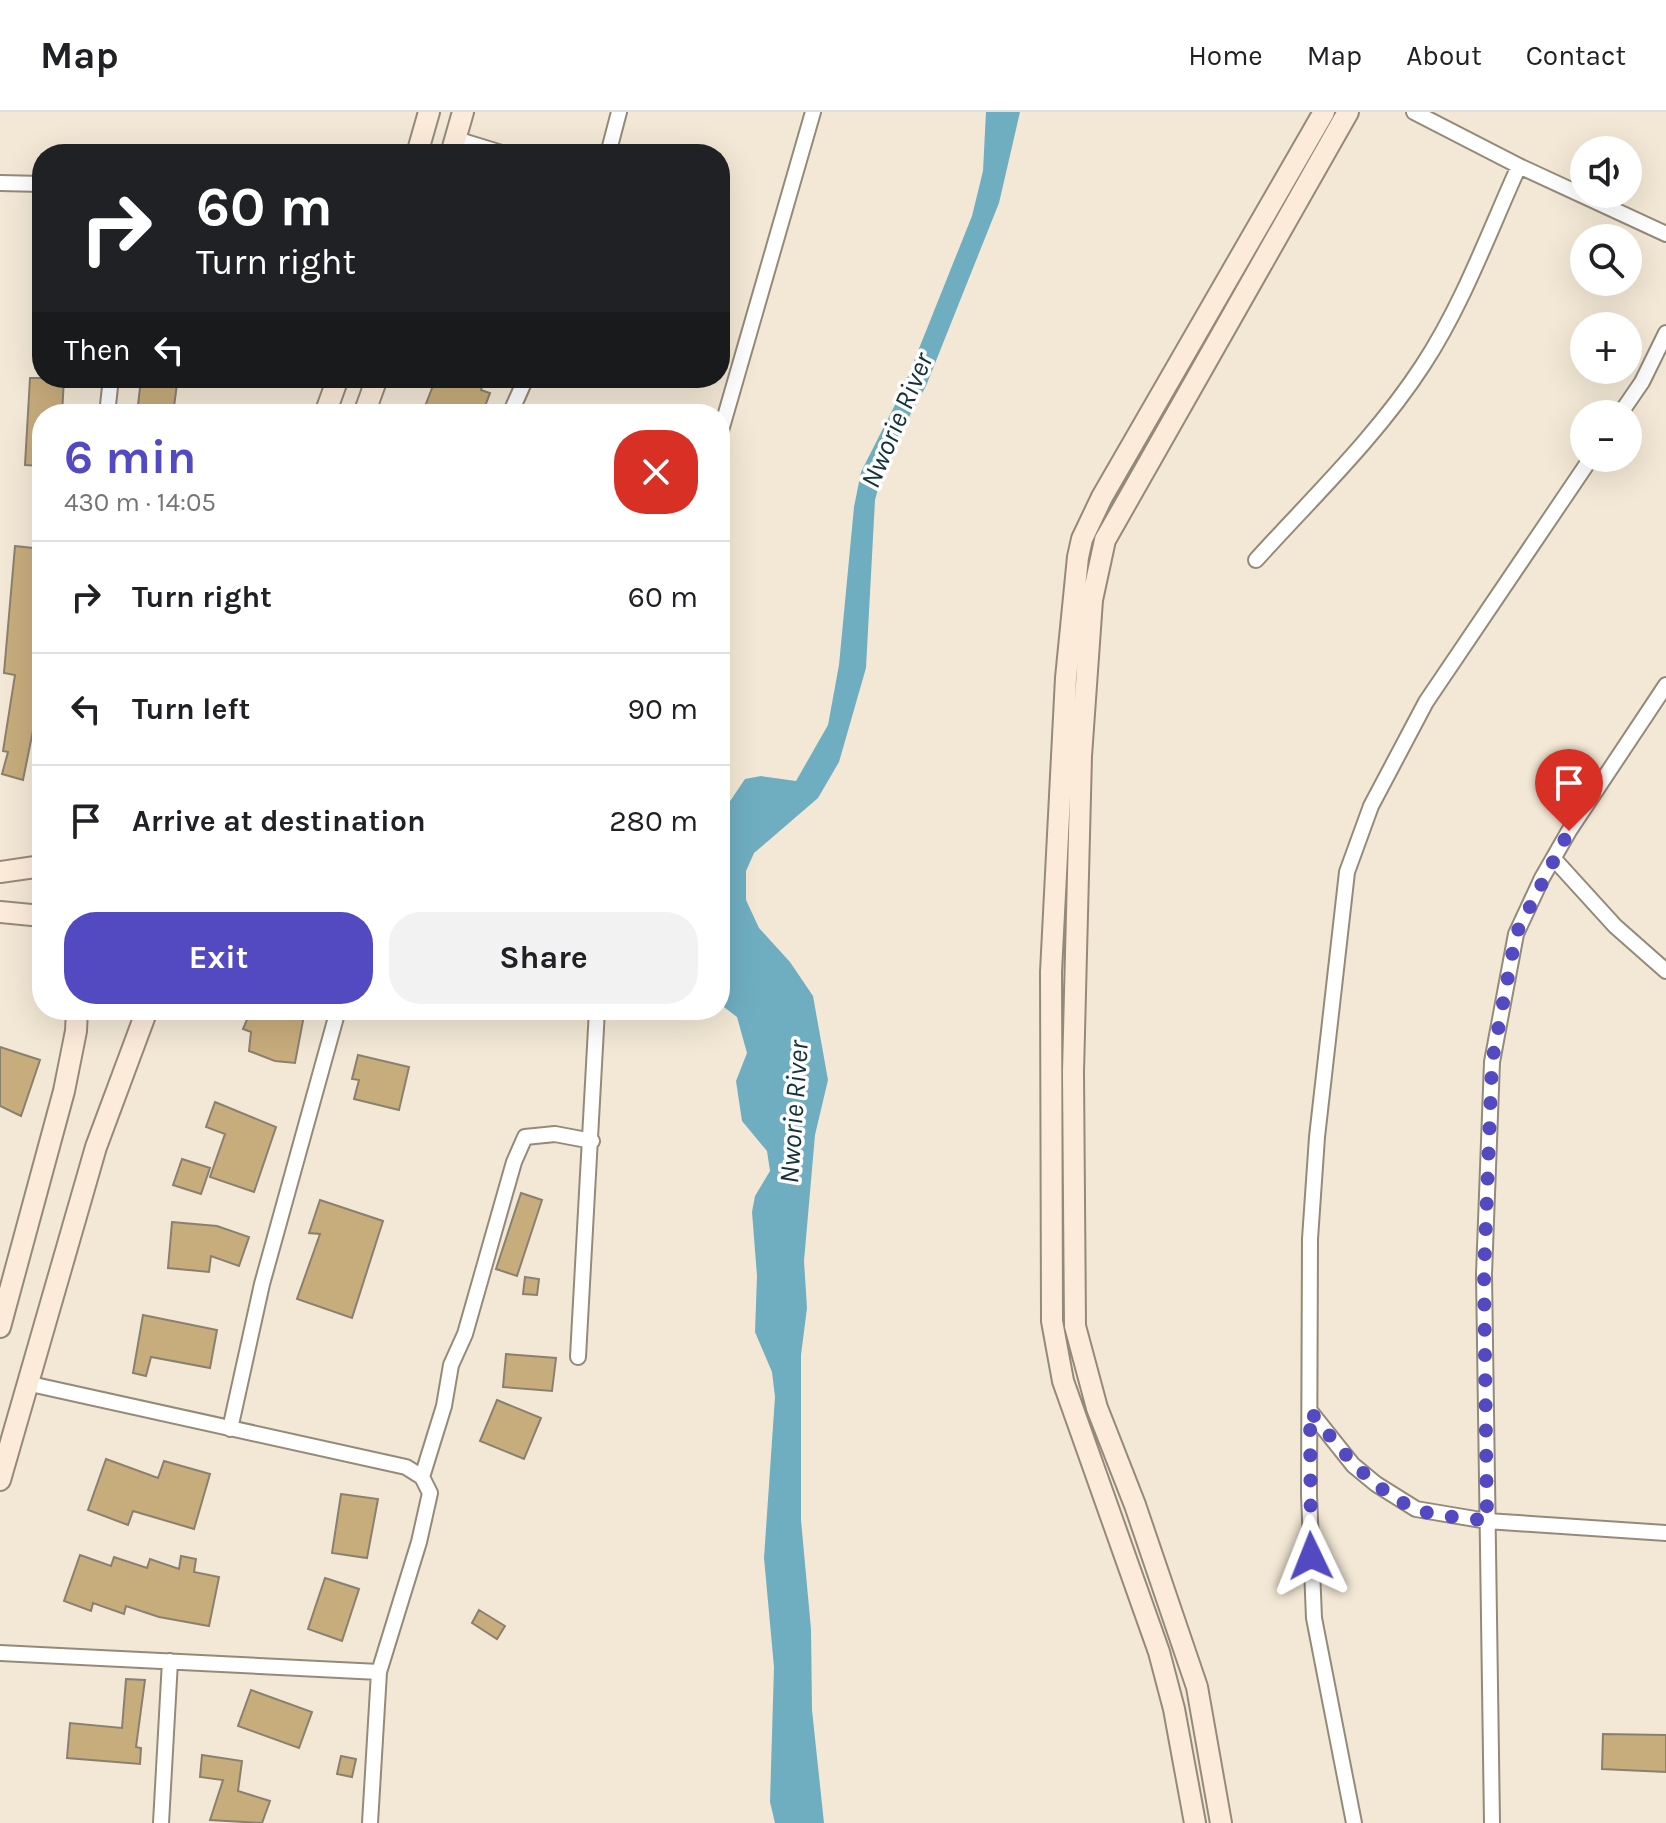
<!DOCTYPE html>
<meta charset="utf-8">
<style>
:root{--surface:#fff;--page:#f2f2f2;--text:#202124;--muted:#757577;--line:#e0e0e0;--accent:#5349c1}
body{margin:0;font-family:Karla,sans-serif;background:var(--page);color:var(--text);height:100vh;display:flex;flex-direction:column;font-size:30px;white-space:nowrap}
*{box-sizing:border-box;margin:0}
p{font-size:26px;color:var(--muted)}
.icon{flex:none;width:44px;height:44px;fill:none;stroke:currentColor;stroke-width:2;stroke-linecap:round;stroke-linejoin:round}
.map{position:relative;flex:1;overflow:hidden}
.drawer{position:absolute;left:32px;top:292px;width:698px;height:616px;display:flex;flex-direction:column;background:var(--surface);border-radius:32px;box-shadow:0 8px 32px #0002}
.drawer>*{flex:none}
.banner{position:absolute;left:32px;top:32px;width:698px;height:244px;border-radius:32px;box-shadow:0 8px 32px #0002;background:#202124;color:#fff;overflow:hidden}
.tools{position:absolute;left:1570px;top:24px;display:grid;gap:16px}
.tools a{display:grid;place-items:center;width:72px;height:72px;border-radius:50%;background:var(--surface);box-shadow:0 8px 32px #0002;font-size:40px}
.pin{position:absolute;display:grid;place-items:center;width:68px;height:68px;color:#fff;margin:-82px -34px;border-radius:50% 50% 50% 0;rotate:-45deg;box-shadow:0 0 8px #0007}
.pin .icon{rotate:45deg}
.me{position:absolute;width:88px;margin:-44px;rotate:358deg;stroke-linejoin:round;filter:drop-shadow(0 0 6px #0008)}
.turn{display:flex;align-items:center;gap:28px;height:168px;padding:0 32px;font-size:36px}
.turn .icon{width:104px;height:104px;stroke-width:2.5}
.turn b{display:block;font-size:56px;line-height:68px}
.then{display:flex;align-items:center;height:76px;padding:0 32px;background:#0003;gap:16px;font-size:30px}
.round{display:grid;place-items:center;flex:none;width:84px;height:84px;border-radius:32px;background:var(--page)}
.headline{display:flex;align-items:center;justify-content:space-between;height:136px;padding:0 32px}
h1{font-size:48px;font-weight:700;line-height:60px;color:var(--accent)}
.primary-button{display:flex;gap:16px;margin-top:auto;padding:16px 32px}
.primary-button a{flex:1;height:92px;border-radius:32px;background:var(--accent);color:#fff;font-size:32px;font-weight:700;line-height:92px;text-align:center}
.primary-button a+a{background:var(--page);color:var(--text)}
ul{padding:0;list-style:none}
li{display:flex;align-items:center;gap:24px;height:112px;padding:0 32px;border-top:2px solid var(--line)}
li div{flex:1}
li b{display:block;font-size:30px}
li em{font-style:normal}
header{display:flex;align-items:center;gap:48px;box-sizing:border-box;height:112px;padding:0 40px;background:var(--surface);border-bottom:2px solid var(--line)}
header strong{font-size:38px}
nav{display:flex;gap:44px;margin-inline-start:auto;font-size:28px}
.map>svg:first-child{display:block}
.water{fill:#6faec1}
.building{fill:#c7ac7c;stroke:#8a806f;stroke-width:2}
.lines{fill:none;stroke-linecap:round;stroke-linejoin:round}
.street-casing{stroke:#948a79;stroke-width:18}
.secondary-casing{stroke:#948a79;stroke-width:24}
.street{stroke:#fff;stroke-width:14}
.secondary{stroke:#fdebda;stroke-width:20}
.route{stroke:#5349c1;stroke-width:14;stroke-dasharray:0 25.2}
.labels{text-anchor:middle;stroke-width:7;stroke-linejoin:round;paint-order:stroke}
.water-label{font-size:28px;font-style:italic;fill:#13323b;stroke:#fff}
</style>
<header>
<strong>Map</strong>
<nav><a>Home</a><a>Map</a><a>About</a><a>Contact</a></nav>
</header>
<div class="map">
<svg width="1666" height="1711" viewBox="0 0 1666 1711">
<rect width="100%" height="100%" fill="#f3e8d5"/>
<!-- water -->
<path class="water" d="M986,0H1020L999,91L926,274L886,347L875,388L866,556L839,650L818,686L754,741L746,759V788L759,816L790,850L813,884L828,968L815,1023L804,1149L807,1196L801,1243V1408L811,1517L812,1598L824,1711H775L770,1690L774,1555L764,1446L775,1285L772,1260L755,1220L757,1164L752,1100L755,1084L770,1059L767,1039L742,1009L736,969L747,941L737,905L720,892V704L745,667L761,664L796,669L828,613L839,553L854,395L861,360L902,279L972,104L983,59Z"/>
<!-- building -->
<path class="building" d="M30,266H64L62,302H42V354L25,353Z
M436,266H485L481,278L490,281L482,302H436L424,297Z
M141,267L177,272L173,302H137Z
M15,434L42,437L41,579L23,668L2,662L8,640L3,639L15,563L4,561Z
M251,898H305L295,951L275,949L249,939L251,920L243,917Z
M0,935L40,948L21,1004L0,994Z
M358,943L409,955L399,998L354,987L359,968L352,967Z
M215,990L276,1015L254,1080L210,1065L225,1022L206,1015Z
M182,1047L210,1056L201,1082L173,1073Z
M521,1081L542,1088L517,1164L496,1157Z
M320,1088L383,1109L352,1206L297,1187L320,1122L309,1121Z
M172,1110L217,1114L249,1125L239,1154L211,1144L209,1160L168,1156Z
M525,1165L539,1167L537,1183L523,1182Z
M143,1203L217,1218L210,1256L151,1245L146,1264L133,1261Z
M506,1242L556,1246L552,1279L503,1275Z
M497,1288L541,1306L524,1347L480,1329Z
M106,1347L158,1366L164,1349L210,1362L194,1417L133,1399L128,1413L88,1398Z
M341,1382L378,1387L367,1446L332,1441Z
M80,1443L111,1454L114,1445L147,1456L150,1447L179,1457L181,1444L196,1447L194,1460L219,1465L209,1514L159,1505L126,1494L124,1502L93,1491L91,1499L64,1489Z
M325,1466L359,1477L342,1529L308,1517Z
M479,1498L505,1514L497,1527L472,1511Z
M126,1567L145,1568L136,1635L141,1636L140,1652L67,1646L70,1611L122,1616Z
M251,1578L312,1600L299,1636L238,1614Z
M1603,1622L1666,1623V1660L1602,1657Z
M202,1643L242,1649L238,1679L270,1689L262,1711L210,1708L223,1668L200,1665Z
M341,1644L356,1647L352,1665L337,1662Z"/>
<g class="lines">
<!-- street casing -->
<g class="street-casing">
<path id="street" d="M1414,0L1519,54L1666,122
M456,27L505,42
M608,42L619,0
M0,71L42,72
M107,302L111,266
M510,302L526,266
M1620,302L1642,270L1666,221
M720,322L813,0
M1256,448C1313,385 1377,324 1423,253C1463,192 1489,120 1519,54
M1554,747L1615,814L1666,859
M578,1245L597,898
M26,1271L406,1355L422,1365L430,1381L419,1430L379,1560L370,1711
M1310,1299L1353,1353L1376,1372L1416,1397L1487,1409L1666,1421
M230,1317L262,1172L338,898
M422,1365L444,1294L451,1253L465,1222L514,1050L525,1025L555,1022L592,1029
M0,1541L379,1560
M161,1711L170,1549
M1354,1711L1314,1506L1309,1383L1310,1127L1317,1025L1347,760L1371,694L1426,590L1591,346
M1492,1711L1484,1162L1492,950L1516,822L1542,766L1569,719L1666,573"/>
</g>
<!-- secondary casing -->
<g class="secondary-casing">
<path id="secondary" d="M417,42L429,0
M451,42L463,0
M325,302L338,266
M364,302L377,266
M0,760L42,754
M0,800L42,804
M0,1215L64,979L76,919L77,898
M0,1368L96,1035L147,898
M1195,1711L1174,1597L1159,1540L1063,1269L1052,1209L1051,860L1066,566L1078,445L1082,427L1102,385L1324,0
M1221,1711L1197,1575L1135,1393L1097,1296L1075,1214L1073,960L1081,644L1092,488L1105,428L1348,0"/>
</g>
<!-- street -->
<use href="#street" class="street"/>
<!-- secondary -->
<use href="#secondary" class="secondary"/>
</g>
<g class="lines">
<!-- route -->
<path class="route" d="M1311,1444L1310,1299C1340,1337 1368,1374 1413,1396C1434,1405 1464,1405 1487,1409L1484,1162L1492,950L1516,822L1569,719"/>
</g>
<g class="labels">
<!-- water labels -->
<g class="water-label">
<text transform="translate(896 308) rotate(-67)" y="10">Nworie River</text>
<text transform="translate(793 1000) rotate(-86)" y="10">Nworie River</text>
</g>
</g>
</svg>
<div class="tools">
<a><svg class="icon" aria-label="sound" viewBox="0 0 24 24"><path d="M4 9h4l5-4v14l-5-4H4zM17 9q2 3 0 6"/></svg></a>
<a><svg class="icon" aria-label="search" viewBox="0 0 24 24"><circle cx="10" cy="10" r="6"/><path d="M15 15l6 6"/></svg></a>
<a>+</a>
<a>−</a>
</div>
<div class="pin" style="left:1569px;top:719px;background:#d93025"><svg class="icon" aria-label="arrive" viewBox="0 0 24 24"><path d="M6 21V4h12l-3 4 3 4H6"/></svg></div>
<svg class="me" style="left:1311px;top:1444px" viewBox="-20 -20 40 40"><path d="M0-17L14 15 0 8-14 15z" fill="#5349c1" stroke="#fff" stroke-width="4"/></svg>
<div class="banner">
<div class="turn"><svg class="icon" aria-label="right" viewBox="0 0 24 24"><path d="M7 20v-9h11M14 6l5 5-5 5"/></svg><div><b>60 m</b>Turn right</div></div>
<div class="then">Then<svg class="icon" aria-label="left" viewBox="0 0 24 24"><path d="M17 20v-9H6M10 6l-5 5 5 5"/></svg></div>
</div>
<section class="drawer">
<div class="headline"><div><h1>6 min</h1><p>430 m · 14:05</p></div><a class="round" style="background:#d93025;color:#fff"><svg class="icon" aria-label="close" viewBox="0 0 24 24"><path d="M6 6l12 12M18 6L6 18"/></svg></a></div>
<ul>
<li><svg class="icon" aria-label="right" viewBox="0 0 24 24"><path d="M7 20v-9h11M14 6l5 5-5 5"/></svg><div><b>Turn right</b></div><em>60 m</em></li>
<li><svg class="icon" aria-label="left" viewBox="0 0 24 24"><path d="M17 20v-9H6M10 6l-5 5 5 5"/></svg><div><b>Turn left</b></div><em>90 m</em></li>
<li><svg class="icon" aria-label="arrive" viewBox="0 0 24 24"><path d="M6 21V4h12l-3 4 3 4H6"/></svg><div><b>Arrive at destination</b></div><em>280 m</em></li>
</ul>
<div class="primary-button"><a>Exit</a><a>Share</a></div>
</section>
</div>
